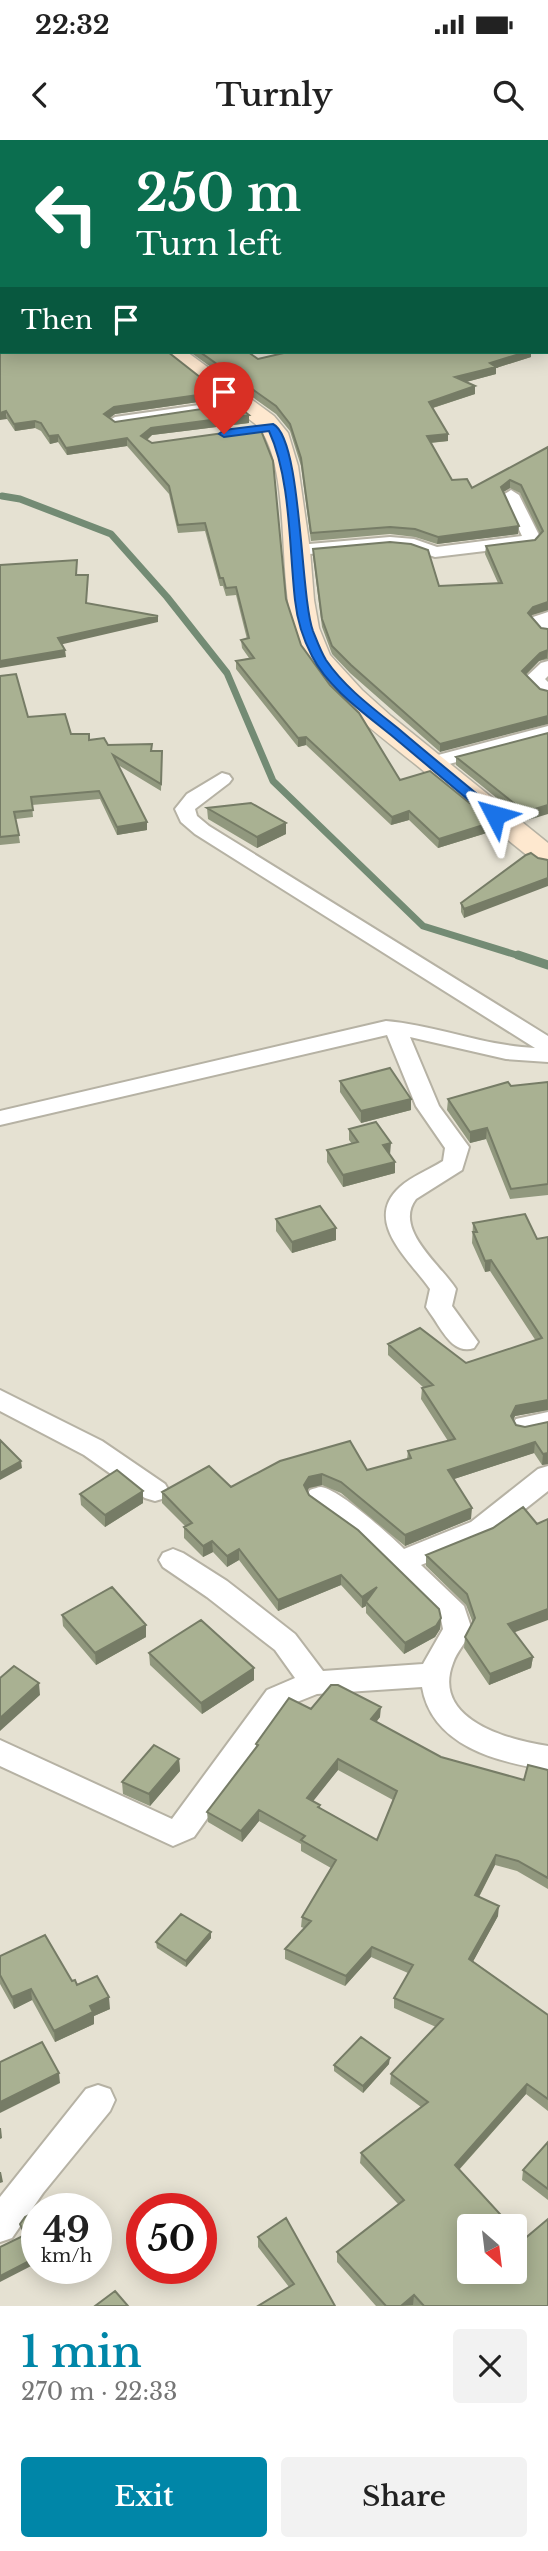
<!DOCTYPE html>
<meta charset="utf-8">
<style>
:root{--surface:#fff;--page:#f2f2f2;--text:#222;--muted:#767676;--accent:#0086a8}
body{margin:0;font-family:"Libre Baskerville",serif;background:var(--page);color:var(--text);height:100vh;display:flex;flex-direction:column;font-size:26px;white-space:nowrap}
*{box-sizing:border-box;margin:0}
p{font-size:23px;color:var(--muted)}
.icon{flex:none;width:38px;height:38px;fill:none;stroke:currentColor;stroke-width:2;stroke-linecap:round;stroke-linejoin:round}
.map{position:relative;height:2166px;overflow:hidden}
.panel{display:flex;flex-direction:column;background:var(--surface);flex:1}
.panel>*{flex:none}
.guide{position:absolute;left:0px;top:0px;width:550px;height:214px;box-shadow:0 4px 18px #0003;background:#0b6e4f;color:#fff;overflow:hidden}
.needle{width:46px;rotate:152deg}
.buttons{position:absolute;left:457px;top:2074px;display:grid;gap:14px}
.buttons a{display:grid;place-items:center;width:70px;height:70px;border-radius:7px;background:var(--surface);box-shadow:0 4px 18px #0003;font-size:35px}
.speed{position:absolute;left:21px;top:2053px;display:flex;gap:14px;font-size:35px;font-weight:700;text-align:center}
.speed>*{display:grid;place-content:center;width:91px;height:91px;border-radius:50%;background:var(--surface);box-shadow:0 4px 18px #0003;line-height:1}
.speed small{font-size:18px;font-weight:400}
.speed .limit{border:10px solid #d22;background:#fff;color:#111}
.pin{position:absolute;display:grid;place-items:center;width:60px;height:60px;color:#fff;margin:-72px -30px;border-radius:50% 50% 50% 0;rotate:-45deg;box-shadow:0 0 7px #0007}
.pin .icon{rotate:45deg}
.me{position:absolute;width:77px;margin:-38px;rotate:309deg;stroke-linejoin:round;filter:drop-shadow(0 0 5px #0008)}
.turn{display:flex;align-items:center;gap:24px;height:147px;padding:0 21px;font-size:32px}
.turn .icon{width:91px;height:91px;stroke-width:2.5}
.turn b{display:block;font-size:49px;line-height:60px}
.then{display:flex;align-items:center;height:66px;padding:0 21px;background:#0003;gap:14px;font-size:26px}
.round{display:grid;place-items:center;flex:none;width:74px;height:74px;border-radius:7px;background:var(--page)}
.headline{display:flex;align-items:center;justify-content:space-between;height:119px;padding:0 21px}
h1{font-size:42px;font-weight:600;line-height:52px;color:var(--accent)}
.button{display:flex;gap:14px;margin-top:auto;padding:14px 21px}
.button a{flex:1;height:80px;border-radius:7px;background:var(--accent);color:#fff;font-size:28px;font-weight:600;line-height:80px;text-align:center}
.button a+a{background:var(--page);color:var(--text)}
.status{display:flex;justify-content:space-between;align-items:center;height:49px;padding:0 35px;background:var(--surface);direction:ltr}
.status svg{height:19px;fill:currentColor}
header{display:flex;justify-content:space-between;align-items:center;height:91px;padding:0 21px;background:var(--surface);font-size:32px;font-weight:600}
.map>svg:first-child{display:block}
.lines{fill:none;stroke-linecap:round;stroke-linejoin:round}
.stream-far2{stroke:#738b74;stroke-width:5}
.stream-far1{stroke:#738b74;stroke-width:7}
.stream{stroke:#738b74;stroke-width:9}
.minor-casing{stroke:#b6b2a4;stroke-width:4}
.secondary-casing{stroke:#b6b2a4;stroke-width:3}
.minor{fill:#fff;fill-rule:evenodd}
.secondary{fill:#fee8cf;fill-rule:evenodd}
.wall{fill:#91987e;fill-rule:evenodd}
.shaded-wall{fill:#767c66}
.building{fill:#a9b192;stroke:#767c66;stroke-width:2;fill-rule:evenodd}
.route{fill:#1a73e8;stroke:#114b97;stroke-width:2}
</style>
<div class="status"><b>22:32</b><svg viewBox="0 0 49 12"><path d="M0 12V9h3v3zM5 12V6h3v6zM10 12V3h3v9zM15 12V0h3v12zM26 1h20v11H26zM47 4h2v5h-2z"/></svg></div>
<header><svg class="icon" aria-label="back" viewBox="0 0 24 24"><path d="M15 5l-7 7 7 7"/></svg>Turnly<svg class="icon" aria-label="search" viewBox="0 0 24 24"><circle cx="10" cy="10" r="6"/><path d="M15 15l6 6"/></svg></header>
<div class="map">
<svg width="548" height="2166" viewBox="0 0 548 2166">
<rect width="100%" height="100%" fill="#e5e1d2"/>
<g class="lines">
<!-- stream-far2 -->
<path class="stream-far2" d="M0,356L14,358"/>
<!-- stream-far1 -->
<path class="stream-far1" d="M2,356L20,359L111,394L167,457L227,533L273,641L423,786L523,817"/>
<!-- stream -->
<path class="stream" d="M518,815L548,825"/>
<!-- minor casing -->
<g class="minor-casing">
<path id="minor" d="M206,264L212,266L214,269L212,272L115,287L107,282L115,277Z
M511,350L519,355L540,397L534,405L435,417L411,409L390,407L298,415L289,410L298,405L390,397L414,399L437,407L522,396L503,355Z
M548,472V495L542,494L530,481L533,477Z
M548,521V536L545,539L548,542V557L541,555L524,539L541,523Z
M548,586V598L430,629L420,623L423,619Z
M222,633L229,635L232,639L229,643L195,669L197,676L209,686L548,896V922L506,919L410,897L439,966L469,1007L462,1030L416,1059C393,1089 441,1125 456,1149L452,1166L478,1202L474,1208C452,1215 442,1189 430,1173L426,1167L430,1149C410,1120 362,1081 400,1047C412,1036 429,1030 443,1021L445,1008L416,966L387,895L0,985V971L386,881C436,885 484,906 535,908L195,694L181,682L175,669L187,654Z
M0,1250L102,1301L165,1344L169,1351L165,1358L155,1361L145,1358L84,1315L0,1271Z
M548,1272V1290L525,1295L516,1293L512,1286L516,1279Z
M548,1326V1351L491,1396L421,1425L464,1466L472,1490C467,1501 457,1511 453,1523C431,1580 509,1600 548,1606V1630C497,1622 432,1606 422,1547L317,1554L287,1566L194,1697L173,1706L0,1626V1600L172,1679L267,1550L295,1538L275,1510L207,1457L163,1427L159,1420L163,1413L173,1409L183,1413L227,1441L295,1494L323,1531L423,1524L443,1489L441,1479L359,1399L310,1364L306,1357L310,1350C313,1349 318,1347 321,1347C339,1349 390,1395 404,1409L471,1382L538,1329Z
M98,1945L110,1949L115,1960L110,1971L43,2053L12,2098L0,2102V2057L86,1949Z"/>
</g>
<!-- secondary casing -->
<g class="secondary-casing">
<path id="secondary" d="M0,113H2V125H0Z
M162,212H187L274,276L288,293L298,326L310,410L314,460L319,488L330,515L362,550L391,576L548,703V727L538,724C500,694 463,663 426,633C378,593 313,551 294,489C277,437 292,328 258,286Z"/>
</g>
<!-- minor -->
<use href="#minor" class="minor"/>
<!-- secondary -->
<use href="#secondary" class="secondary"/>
</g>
<!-- wall -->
<path class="wall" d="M0,203L219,259L115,274L110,278L115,282L249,283L152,295L147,300L286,459L301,505L400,640L493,682V691L438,708L409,680L391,685L306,605L298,607L236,529V521L249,518L242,508L241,500L247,499L236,455L226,456L223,446H220L205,391L178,393L169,354L127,306L67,315L58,302L50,304L41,291L35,288L15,291L7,279Z
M190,212H248L258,219L394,213L531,217L496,228V234L466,242L475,254L433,268L448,301L431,303L452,340L472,348L548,307V470L532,475L531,476L541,488L548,489V519L539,521L526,535L440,612L350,533L332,514L322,487L313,416V409L439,446L498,443L485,414L486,406L535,400L540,394L520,353L510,348L503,352L518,394L437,404L415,397L390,394L311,401L301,326L290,291L276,274Z
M0,536L28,577L71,594L89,600L108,605L152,611H162L161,651L118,625L147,682V690L117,695L100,659L32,665L33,677L16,679L20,703L0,705Z
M548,593L525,681L456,625V617Z
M207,668L286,683V694L257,708L208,679Z
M538,718L464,778L461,772V763Z
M340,941L411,959V970L361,983L340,952Z
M548,942V1055L510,1059L486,999L470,1003L447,970L448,959L511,946Z
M349,989L390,1015L395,1022V1033L343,1047L327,1022V1010L352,1004L349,1000Z
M276,1079L336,1088V1100L292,1113L276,1091Z
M473,1083L537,1099L548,1097V1270L515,1276L513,1280L516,1285L525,1287L548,1282V1324L542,1325L534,1313L454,1339L471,1379L405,1406L341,1353L322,1345L309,1348L307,1351L309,1355L441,1478L440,1489L435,1497L404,1514L366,1473V1466L362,1468L341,1445L278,1471L239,1420L227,1427L213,1412L203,1417L184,1398V1387L185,1386L162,1363V1352L231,1347L280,1321L367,1330L407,1319L408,1311L448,1301L421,1259L422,1248H424L388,1215V1204L466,1223L536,1201L490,1131L485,1132L472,1103Z
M80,1354L143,1363L105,1387L81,1365Z
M537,1384L514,1492L533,1517L531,1528L489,1545L464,1508L465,1497L473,1483L466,1465L426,1426V1415Z
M62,1475L146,1485V1497L96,1525L63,1486Z
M149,1513L254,1540L202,1574L150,1525Z
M311,1569L380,1577L376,1582L441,1617L524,1640L548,1630V1749L517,1731L495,1725L479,1757L498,1776L473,1821L548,1875V1971L526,1954L459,2030L548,2166H376L337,2122V2112L398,2064L360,2023L361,2013L421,1967L390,1944L391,1934L436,1887L394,1868V1858L408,1833L371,1817L345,1846L285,1819V1809L304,1788L301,1787L302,1777L331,1728L301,1711V1704L259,1681L242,1702L208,1682L207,1672L256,1608V1604ZM338,1630L393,1660L377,1700L320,1668V1665L312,1661Z
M179,1619L180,1631L150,1666L123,1654L122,1642Z
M211,1798L186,1827L157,1808L156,1802Z
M0,1816L72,1841L110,1869L94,1876V1884L55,1902L32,1860L14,1869L0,1844Z
M389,1924L363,1953L334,1931V1925Z
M548,2002V2060L522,2040L523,2030Z
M258,2097L335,2166L289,2147L258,2107Z"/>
<!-- shaded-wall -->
<path class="shaded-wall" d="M526,212H531V217L496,228V234L455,245V237L490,223Z
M475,246V254L429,269V262Z
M219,252V259L115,274L105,281L104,274L114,267Z
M6,271L7,279L0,280V273Z
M249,275V283L152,295L142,304L141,296L151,288Z
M35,281V288L15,291L14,284Z
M448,294V301L427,303V296Z
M58,295V302L50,304L49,296Z
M127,298V306L67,315L66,308Z
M510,340V348L500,354L501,347Z
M519,386L518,394L437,404L438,397Z
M548,462V470L532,475L527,481L528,473L533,467Z
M158,476V482L59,505L58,498Z
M65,510L66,517L0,528V521Z
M548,510L547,518L539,521L521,539L522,531L540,513Z
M548,576V584L440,612V604Z
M306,597V605L298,607V598Z
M548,665V674L525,681V672Z
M409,671V680L391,685L392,677Z
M147,682V690L117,695V687Z
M493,682V691L438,708L439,699Z
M286,683V694L257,708V697Z
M548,738V746L464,778V769Z
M411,959V970L361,983V971Z
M487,988L486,999L470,1003V992Z
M391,1003L390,1015L383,1005Z
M395,1022V1033L343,1047V1035Z
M336,1088V1100L292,1113V1102Z
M491,1120L490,1131L485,1132V1121Z
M548,1260V1270L515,1276L510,1287L511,1276L516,1266Z
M535,1302L534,1313L448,1341V1330Z
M548,1313V1324L542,1325L543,1314Z
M21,1321L22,1328L0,1340V1333Z
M322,1334V1345L309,1348L304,1356V1345L309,1337Z
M143,1351V1363L105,1387V1375Z
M472,1368L471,1379L405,1406V1395Z
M212,1401L213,1412L203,1417V1406Z
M239,1409V1420L227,1427V1416Z
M341,1435V1445L278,1471V1460Z
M377,1447L366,1462V1466L362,1468V1457Z
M548,1469V1480L507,1495L508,1484Z
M441,1478L440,1489L435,1497L404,1514L405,1503Z
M146,1485V1497L96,1525L95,1513Z
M533,1517L531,1528L489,1545L490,1534Z
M254,1528V1540L202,1574L201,1563Z
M39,1543L40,1555L0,1591V1578Z
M381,1567L380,1577L370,1590L371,1579Z
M179,1619L180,1631L150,1666L149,1654Z
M338,1619V1630L307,1669V1658Z
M259,1670V1681L242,1702L241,1691Z
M496,1715L495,1725L474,1766L475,1755Z
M499,1766L498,1776L469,1829V1819Z
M211,1792V1798L186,1827V1821Z
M372,1807L371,1817L345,1846L346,1836Z
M31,1849L32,1860L14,1869L12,1857Z
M109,1857L110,1869L94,1876V1884L55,1902L54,1891L90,1866Z
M390,1918L389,1924L363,1953V1946Z
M59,1933L60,1943L0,1973V1962Z
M527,1944L526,1954L454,2035L455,2025Z
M0,1988H1L2,1998L0,1999Z
M0,2032H1L3,2042L0,2043Z
M37,2117V2123L0,2142V2136Z
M414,2155L413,2165L401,2166Z"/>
<!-- building -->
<path class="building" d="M4,0H34L35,2H5Z
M0,63H2V105H0Z
M2,123V187L0,189V127Z
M2,201V212H168L219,252L114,267L104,274L115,282L235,264L249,275L151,288L141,296L152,303L260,288L273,321L286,459L301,505L330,545L359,573L400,640L430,631L493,682L439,699L409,671L392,677L306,597L298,598L236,521L254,518L241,500L249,498L236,447L226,448L223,438H220L205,383L178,385L169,346L127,298L66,308L58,295L49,296L41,283L35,281L14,284L6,271L0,273V203Z
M200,212H248L258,219L288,212H392L394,213L396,212H526L490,223L496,227L455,237L475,246L429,262L448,294L427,296L452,340L467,339L472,348L548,307V462L533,467L528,473L541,488L548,489V510L540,513L522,531L540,549L548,551V576L440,604L351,525L332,506L322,479L313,409L390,402L411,404L428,410L439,446L502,443L486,406L535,400L543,391L521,345L510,340L501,347L519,386L438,397L415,389L390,387L311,393L301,318L290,284L276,266Z
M77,420L76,435H88L86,463L158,476L58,498L65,510L0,521V425Z
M16,534L28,577L65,574L71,594H89V600L104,598L108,605L152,604L151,611H162L161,644L113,615L147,682L117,687L99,651L31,657L33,670L14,672L19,695L0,697V536Z
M548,593V665L525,672L456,617Z
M251,663L286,683L257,697L207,668Z
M531,713L538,718L548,720V738L464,769L461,763L526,715Z
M390,928L411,959L361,971L340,941Z
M508,942L511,946L548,942V1044L511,1049L487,988L470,992L448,959Z
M376,982L391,1003L383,1005L395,1022L343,1035L327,1010L358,1002L349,989Z
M320,1066L336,1088L292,1102L276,1079Z
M525,1074L537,1099L548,1097V1260L516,1266L511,1276L516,1285L525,1287L548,1282V1313L543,1314L535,1302L448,1330L472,1368L405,1395L341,1342L322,1334L309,1337L304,1345L309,1355L358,1390L439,1469L441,1478L436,1486L405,1503L366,1462L377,1447L362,1457L341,1435L278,1460L239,1409L227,1416L212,1401L203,1406L184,1387L192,1383L162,1352L209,1326L231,1347L280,1321L350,1301L367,1330L411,1318L408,1311L455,1299L422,1248L433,1245L388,1204L420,1188L466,1223L542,1198L491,1120L485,1121L473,1092H477L473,1083Z
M0,1300L21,1321L0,1333Z
M117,1330L143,1351L105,1375L80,1354Z
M523,1367L537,1384L548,1379V1469L508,1484L533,1517L490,1534L465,1497L475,1478L467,1454L426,1415L493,1388Z
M112,1447L146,1485L95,1513L62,1475Z
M201,1480L254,1528L201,1563L149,1513Z
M14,1526L39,1543L0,1578V1538Z
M331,1545H338L381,1567L371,1579L441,1617L524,1640L528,1625L548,1630V1738L518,1721L496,1715L475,1755L499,1766L469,1819L548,1875V1959L527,1944L455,2025L511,2086H469V2132H514V2090L523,2100L548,2079V2166H424L414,2155L401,2166H386L337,2112L404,2060L361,2013L428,1962L391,1934L443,1879L394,1858L413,1825L372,1807L346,1836L285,1809L311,1781L302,1777L336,1720L301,1700L305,1696L259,1670L241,1691L207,1672L258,1605L256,1604L289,1558L311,1569ZM338,1619L397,1651L377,1700L318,1667L320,1665L307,1658Z
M154,1605L179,1619L149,1654L122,1642Z
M181,1774L211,1792L186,1821L156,1802Z
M45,1795L72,1841L75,1840L77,1845L97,1836L109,1857L90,1866L93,1872L54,1891L31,1849L12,1857L0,1835V1816Z
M361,1897L390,1918L363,1946L334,1925Z
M42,1902L59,1933L0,1962V1922Z
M548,2002V2049L523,2030Z
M57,2060L61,2068H41Z
M37,2071V2117L0,2136V2107L25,2095L20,2084L25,2077Z
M286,2078L335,2166H258L294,2144L258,2097Z
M115,2151L128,2166H95Z"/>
<!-- route -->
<path class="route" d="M273,284C302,298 300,456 313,491C317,501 321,512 326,520C345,548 374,569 400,590C433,618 466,645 499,672V678H490C457,650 424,623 391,595C364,573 328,548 312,516C303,499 297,479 295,460C289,407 291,339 269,291L224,297L219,294L224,290Z"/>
</svg>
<div class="buttons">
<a><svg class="needle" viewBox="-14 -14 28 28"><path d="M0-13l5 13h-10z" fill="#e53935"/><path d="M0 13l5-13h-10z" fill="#767676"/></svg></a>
</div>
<div class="speed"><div>49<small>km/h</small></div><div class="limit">50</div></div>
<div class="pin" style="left:224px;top:294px;background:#d93025"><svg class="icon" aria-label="arrive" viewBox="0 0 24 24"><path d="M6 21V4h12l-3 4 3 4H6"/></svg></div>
<svg class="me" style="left:495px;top:675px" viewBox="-20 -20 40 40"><path d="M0-17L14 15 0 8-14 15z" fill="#1a73e8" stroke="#fff" stroke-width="4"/></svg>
<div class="guide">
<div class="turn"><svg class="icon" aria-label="left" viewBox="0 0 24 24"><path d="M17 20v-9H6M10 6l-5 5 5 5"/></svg><div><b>250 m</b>Turn left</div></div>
<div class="then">Then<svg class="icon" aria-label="arrive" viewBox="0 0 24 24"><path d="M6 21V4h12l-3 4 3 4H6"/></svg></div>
</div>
</div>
<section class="panel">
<div class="headline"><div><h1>1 min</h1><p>270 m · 22:33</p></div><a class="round"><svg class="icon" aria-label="close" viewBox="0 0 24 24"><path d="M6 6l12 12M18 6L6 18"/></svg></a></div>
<div class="button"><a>Exit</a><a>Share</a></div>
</section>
